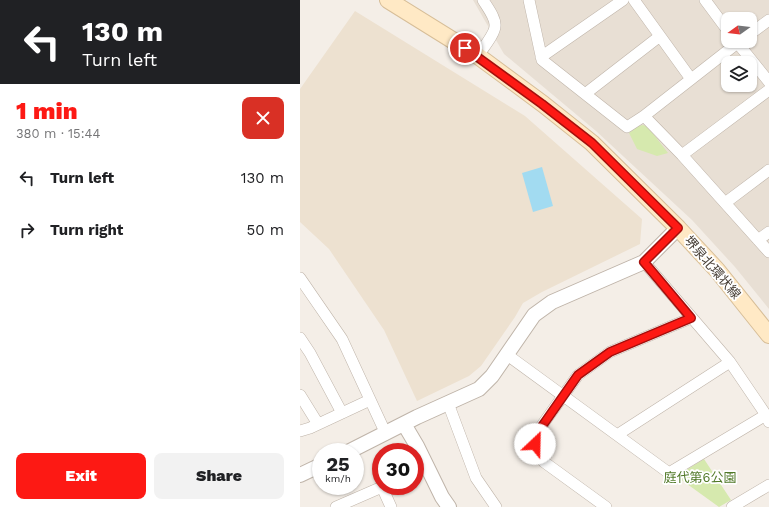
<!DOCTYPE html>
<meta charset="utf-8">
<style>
:root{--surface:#fff;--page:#f2f2f2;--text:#202124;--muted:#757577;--accent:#fd1914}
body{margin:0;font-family:"Work Sans","Noto Sans JP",sans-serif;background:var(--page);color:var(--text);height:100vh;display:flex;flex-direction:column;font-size:15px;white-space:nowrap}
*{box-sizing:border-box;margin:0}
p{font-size:13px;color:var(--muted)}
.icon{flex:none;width:22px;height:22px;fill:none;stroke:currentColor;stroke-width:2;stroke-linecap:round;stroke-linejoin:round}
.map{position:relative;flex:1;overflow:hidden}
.side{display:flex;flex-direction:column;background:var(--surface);width:300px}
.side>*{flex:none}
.banner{background:#202124;color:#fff;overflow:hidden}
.needle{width:26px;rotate:255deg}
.tools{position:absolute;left:421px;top:12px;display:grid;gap:8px}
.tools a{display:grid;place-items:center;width:36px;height:36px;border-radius:8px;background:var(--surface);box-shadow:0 1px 3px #0004;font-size:20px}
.speed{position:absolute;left:12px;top:443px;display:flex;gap:8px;font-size:20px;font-weight:700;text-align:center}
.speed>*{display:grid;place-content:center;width:52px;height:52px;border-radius:50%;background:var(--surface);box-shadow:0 1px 3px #0004;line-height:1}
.speed small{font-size:10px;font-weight:400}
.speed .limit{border:6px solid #d22;background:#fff;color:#111}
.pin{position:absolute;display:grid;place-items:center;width:34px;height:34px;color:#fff;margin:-17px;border:2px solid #fff;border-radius:50%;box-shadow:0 1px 4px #0007}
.me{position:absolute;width:44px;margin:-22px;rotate:24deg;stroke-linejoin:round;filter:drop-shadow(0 0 3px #0008)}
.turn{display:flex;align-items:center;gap:14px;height:84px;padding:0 16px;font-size:18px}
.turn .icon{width:52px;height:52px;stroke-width:2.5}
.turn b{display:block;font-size:28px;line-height:34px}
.round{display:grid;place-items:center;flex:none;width:42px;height:42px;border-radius:8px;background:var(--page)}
.overview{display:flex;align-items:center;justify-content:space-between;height:68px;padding:0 16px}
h1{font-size:24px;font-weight:800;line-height:30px;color:var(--accent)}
.button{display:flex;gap:8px;margin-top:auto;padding:8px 16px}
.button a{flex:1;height:46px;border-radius:8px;background:var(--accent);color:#fff;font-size:16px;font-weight:800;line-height:46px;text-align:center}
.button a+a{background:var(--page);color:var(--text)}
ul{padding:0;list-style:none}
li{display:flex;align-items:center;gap:12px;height:52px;padding:0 16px}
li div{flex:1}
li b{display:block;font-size:15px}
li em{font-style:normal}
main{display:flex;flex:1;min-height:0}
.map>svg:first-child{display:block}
.residential{fill:#e8dfd4;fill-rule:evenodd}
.education{fill:#ede1d0}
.green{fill:#d6e9ae}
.water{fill:#a2dbf1}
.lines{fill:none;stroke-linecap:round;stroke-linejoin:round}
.minor-casing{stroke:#bfb4a9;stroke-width:12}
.tertiary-casing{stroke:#bfb4a9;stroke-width:16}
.secondary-casing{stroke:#d7be98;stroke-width:18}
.minor{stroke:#fff;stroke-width:11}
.tertiary{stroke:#fff;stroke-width:14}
.secondary{stroke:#ffe9c5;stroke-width:16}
.route-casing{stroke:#a4100d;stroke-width:10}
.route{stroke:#fd1914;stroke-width:7}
.labels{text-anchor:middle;stroke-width:3.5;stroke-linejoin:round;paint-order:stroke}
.street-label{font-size:13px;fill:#473e35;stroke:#fff}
.park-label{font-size:13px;fill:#517928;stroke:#fff}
</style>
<main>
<section class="side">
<div class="banner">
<div class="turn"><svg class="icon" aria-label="left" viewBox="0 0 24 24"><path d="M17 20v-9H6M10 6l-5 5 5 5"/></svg><div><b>130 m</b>Turn left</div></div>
</div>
<div class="overview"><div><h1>1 min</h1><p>380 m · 15:44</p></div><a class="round" style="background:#d93025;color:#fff"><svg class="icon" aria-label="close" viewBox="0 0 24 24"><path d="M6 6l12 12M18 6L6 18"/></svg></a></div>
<ul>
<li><svg class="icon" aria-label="left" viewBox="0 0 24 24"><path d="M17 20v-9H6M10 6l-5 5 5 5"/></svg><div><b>Turn left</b></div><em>130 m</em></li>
<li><svg class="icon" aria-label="right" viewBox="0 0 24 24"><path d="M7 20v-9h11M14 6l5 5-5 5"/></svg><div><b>Turn right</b></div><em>50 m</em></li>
</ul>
<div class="button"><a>Exit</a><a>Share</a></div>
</section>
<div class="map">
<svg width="469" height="507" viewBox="0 0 469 507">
<rect width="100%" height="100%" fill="#f4eee7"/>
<!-- residential -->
<path class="residential" d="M173,0H469V309L435,267L392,220L296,131L204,54ZM428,19H450V41H428ZM428,63H450V85H428Z"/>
<!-- education -->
<path class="education" d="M55,11L225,116L342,219L340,244L242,292L223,303L215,317L181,366L169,376L117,401L84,330L29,249L0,222V89Z"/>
<!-- green -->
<path class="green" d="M343,125L348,127L368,153L357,156L337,149L329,133L338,126Z
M404,459L431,500L419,507L376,476Z"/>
<!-- water -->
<path class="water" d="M242,167L253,206L233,212L222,173Z"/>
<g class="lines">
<!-- minor casing -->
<g class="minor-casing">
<path id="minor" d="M229,0L242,60L327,127L344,116L440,41
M334,0L391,79
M405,0L428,31
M450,34L469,20
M436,41L469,82
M178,56C182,49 195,34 195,26C196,18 187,7 183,0
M241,57L323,0
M285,94L360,36
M344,116L382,155L469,252
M382,155L469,90
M425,203L469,170
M458,240L469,232
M344,262L430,362L466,415
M0,278L42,339L86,434
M0,338L10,353L42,413
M206,354L369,473L466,415L469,422
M0,395L18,424
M148,403L176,478L196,507
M0,431L10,428L70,400
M317,435L430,362
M36,507L82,487L91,507
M306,507L244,462L237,454L235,444L238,431L278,375L310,352L391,318
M432,507L469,485"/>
</g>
<!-- tertiary casing -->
<g class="tertiary-casing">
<path id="tertiary" d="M104,424L117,446L142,497L149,507
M48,452L117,417L179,389L192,376L234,315L252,302L344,262L378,228
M0,475L21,465"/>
</g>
<!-- secondary casing -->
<g class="secondary-casing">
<path id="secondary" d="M88,0L178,56L243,104L292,143L378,228L417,270L469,335"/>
</g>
<!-- minor -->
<use href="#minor" class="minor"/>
<!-- tertiary -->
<use href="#tertiary" class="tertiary"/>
<!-- secondary -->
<use href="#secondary" class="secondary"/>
</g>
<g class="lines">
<!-- route casing -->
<g class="route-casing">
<path id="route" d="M165,48L242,104L292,143L378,228L344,262L391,318L310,352L278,375L238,432L235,444"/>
</g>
<!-- route -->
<use href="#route" class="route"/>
</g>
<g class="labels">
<!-- street labels -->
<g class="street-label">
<text transform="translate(413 267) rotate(49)" y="5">堺泉北環状線</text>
</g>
<!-- park labels -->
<g class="park-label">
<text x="400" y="482">庭代第6公園</text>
</g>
</g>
</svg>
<div class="tools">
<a><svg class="needle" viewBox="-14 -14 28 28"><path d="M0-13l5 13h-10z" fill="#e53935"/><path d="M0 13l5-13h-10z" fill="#757577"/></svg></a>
<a><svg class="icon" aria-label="layers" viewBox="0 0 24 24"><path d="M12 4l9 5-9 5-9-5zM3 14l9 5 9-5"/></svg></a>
</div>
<div class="speed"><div>25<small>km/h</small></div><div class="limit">30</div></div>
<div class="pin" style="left:165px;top:48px;background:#d93025"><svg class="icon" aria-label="arrive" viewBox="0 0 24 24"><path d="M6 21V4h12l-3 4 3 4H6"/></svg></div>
<svg class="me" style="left:235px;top:444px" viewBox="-20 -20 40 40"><circle r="19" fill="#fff"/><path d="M0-13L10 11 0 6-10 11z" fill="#fd1914"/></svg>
</div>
</main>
